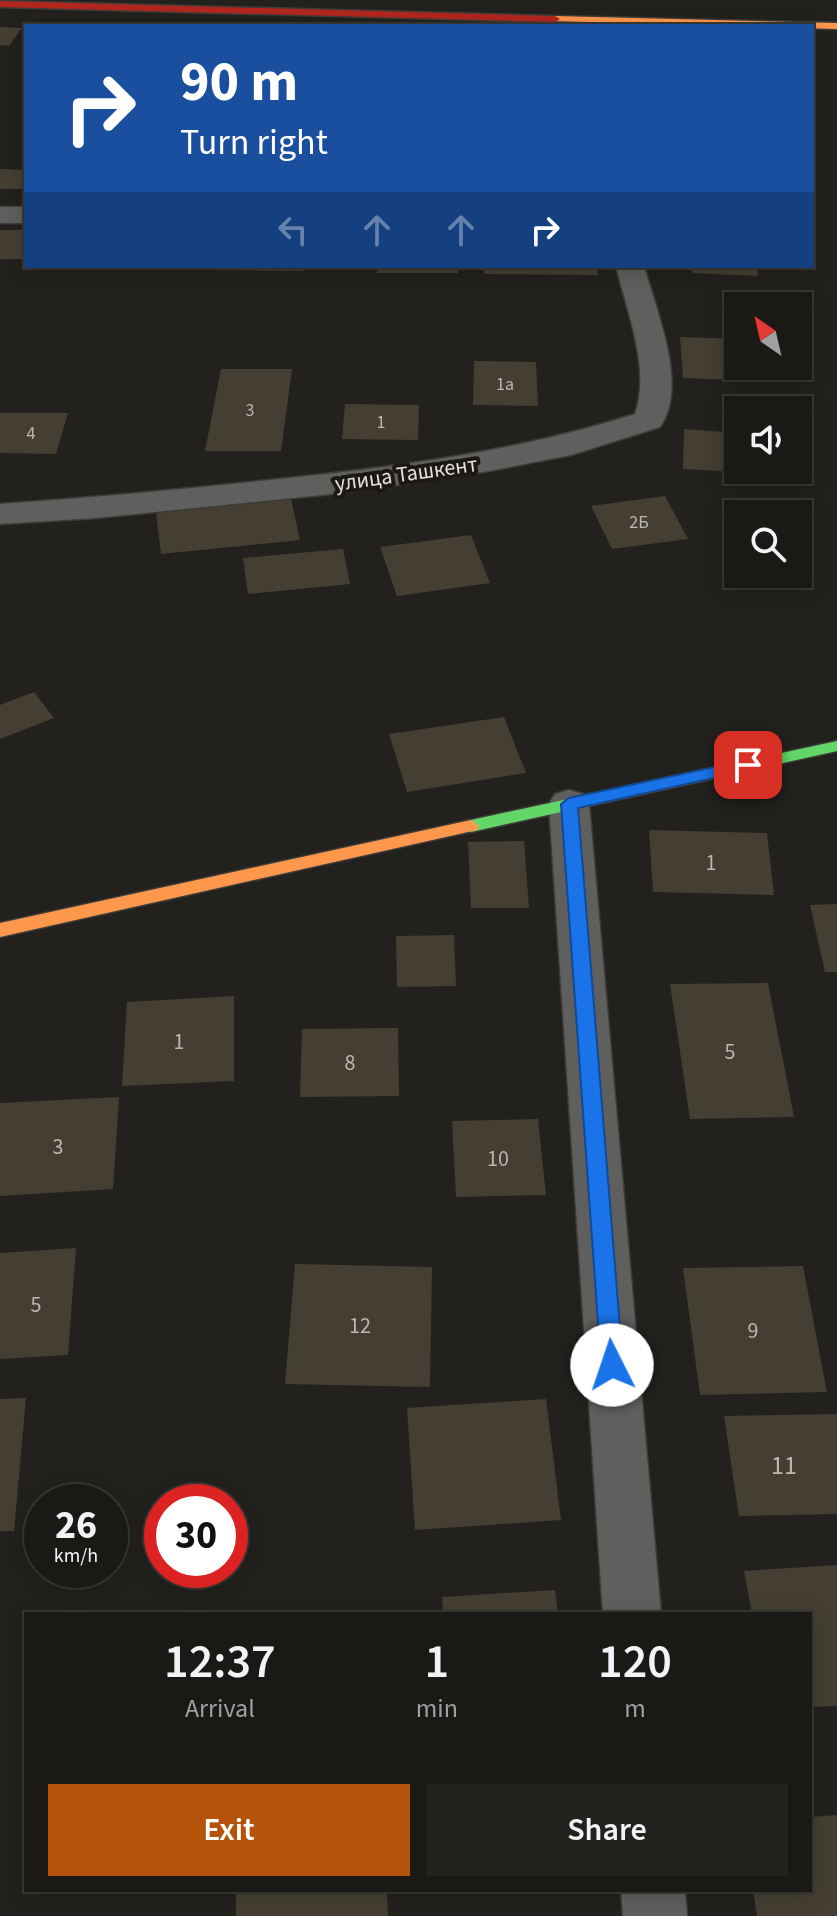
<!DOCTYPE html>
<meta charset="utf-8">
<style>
:root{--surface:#1a1916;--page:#23221f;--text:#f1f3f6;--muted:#9fa0a1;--line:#383835;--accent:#b45309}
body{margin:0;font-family:"Source Sans 3",sans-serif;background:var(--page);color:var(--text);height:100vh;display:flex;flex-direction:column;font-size:30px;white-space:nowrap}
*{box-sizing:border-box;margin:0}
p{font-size:26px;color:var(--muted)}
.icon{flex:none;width:44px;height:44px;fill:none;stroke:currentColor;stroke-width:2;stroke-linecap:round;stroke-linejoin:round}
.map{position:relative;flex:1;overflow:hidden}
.details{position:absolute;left:24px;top:1612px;width:788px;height:280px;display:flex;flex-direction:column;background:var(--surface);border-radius:0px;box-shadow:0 4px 20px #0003,0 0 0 2px var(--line)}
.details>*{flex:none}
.hud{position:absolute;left:24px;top:24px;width:790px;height:244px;border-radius:0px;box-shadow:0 4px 20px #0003,0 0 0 2px var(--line);background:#1a4fa0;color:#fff;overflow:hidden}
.needle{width:52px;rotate:326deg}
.fabs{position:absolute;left:724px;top:292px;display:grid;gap:16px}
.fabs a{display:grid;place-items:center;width:88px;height:88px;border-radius:0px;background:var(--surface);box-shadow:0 4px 20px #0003,0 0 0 2px var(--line);font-size:40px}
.speed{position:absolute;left:24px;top:1484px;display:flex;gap:16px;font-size:40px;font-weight:700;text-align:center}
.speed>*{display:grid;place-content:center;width:104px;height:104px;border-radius:50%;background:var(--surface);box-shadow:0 4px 20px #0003,0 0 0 2px var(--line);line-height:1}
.speed small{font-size:20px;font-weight:400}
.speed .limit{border:12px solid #d22;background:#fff;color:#111}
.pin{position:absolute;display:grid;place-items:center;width:68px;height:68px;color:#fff;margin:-34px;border-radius:16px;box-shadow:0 4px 12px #0006}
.me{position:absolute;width:88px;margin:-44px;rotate:356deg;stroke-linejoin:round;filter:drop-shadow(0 0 6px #0008)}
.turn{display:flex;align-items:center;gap:28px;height:168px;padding:0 24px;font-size:36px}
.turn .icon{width:104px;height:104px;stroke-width:2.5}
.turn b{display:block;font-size:56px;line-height:68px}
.lanes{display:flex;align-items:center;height:76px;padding:0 24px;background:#0003;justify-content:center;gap:40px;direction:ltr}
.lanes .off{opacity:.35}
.eta{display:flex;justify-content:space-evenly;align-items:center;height:136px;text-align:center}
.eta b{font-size:48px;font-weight:600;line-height:56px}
.button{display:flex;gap:16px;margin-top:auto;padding:16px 24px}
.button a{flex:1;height:92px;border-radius:0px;background:var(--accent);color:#fff;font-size:32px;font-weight:600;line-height:92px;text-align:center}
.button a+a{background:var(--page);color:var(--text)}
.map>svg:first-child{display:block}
.building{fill:#443f32}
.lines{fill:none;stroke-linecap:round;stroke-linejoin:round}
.street-casing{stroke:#3d3c39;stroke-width:3}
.fast-casing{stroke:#3d3c39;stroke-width:3}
.slow-casing{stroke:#3d3c39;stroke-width:3}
.jam-casing{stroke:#3d3c39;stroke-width:3}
.street{fill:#5f5f5e;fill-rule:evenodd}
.fast{fill:#63d668;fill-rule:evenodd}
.slow{fill:#ff974d;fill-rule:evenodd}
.jam{fill:#b3261e;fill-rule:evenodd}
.route{fill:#1a73e8;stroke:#114b97;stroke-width:2}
.labels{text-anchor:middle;stroke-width:8;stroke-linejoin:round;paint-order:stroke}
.far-number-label{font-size:18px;fill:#bbb8b2}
.far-street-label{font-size:22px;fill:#e3e1dc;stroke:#1c1912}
.number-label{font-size:22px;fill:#bbb8b2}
.near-number-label{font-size:26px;fill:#bbb8b2}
</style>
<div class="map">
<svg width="837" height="1916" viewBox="0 0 837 1916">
<rect width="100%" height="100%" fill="#23211e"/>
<!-- building -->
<path class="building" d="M0,27L22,28L9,46L0,45Z
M0,169L26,170V189H0Z
M0,230H26V248L22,259H0Z
M208,266H304L303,271L207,270Z
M377,266H458V273H377Z
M484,266H597L598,275L484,274Z
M692,266H757L758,276L692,273Z
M680,337L738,339V366H763L764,381L683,378Z
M474,361L536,362L538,406L473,405Z
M221,369H292L281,451H205Z
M345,404L419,405L418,440L342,439Z
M0,413H68L56,454L0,453Z
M684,429L738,433V472L683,469Z
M665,496L688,539L612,549L591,506Z
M291,499L300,540L161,554L156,512Z
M471,535L490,583L397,596L380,547Z
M343,549L350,584L248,594L243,558Z
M34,692L54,718L0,739V705Z
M504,717L526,773L407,792L389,734Z
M649,830L767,833L774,895L653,892Z
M524,841L529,908H471L468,842Z
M837,904V972H825L810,905Z
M454,935L456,986L397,987L396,936Z
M768,983L794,1117L690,1119L670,984Z
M234,996V1081L122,1086L127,1002Z
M398,1028L399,1096L300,1097L302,1029Z
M119,1097L113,1189L0,1196V1103Z
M538,1119L546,1195L456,1197L452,1121Z
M76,1248L68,1355L0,1359V1253Z
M295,1264L432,1267L430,1387L285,1384Z
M803,1266L827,1392L700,1395L683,1268Z
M26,1398L14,1531H0V1399Z
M546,1399L561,1520L415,1530L407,1408Z
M837,1414V1514L739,1516L724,1416Z
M837,1565V1706L810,1707V1614H752L744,1571Z
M555,1590L558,1614H443L442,1597Z
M837,1815V1916H757L753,1890H810V1817Z
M236,1890H387L388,1916H236Z"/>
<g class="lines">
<!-- street casing -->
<g class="street-casing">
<path id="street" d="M0,207H26V223H0Z
M616,266H644C656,311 689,386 660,427L571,455L489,471L341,493L96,518L0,524V504C87,498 173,490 260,481C387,468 513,453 635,414C651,368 627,312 616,266Z
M569,790L583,794L589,804L661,1614H603L549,804L555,794Z
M621,1890H685L687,1916H623Z"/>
</g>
<!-- fast casing -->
<g class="fast-casing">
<path id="fast" d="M837,741V751L471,832L463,826L471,820Z"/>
</g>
<!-- slow casing -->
<g class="slow-casing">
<path id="slow" d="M555,16L837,23V29L552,21V17Z
M471,820L479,826L477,830L0,937V923Z"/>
</g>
<!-- jam casing -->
<g class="jam-casing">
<path id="jam" d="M0,1L555,16L560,19L555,22L0,7Z"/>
</g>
<!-- street -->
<use href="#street" class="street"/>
<!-- fast -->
<use href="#fast" class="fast"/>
<!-- slow -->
<use href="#slow" class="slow"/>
<!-- jam -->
<use href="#jam" class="jam"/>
</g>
<!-- route -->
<path class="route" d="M748,760L756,765L754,769L578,808L623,1365L620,1372L612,1375L605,1372L601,1365L561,804L569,798Z"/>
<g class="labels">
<!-- far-number labels -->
<g class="far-number-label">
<text x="505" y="390">1а</text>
<text x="250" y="416">3</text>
<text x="381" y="428">1</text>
<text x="31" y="439">4</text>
<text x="639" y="528">2Б</text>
</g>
<!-- far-street labels -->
<g class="far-street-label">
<text transform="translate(406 473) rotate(-8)" y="8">улица Ташкент</text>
</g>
<!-- number labels -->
<g class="number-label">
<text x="711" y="870">1</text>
<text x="179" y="1049">1</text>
<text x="730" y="1059">5</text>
<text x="350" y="1070">8</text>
<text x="58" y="1154">3</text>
<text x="498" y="1166">10</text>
<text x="36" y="1312">5</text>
<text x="360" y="1333">12</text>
<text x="753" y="1338">9</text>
</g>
<!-- near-number labels -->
<g class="near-number-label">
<text x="784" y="1474">11</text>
</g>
</g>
</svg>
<div class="fabs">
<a><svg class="needle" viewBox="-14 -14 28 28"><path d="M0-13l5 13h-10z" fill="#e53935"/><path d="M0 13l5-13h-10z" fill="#9fa0a1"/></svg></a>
<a><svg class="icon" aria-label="sound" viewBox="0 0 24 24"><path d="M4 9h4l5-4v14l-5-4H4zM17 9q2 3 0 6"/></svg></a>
<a><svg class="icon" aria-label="search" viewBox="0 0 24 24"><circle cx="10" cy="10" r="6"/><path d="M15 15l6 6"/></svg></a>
</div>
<div class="speed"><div>26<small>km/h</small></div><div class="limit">30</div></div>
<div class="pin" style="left:748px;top:765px;background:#d93025"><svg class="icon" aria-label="arrive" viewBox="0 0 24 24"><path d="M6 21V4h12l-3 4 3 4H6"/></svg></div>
<svg class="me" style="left:612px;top:1365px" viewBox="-20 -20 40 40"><circle r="19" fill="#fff"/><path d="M0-13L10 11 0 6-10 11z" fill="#1a73e8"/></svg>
<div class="hud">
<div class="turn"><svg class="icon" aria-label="right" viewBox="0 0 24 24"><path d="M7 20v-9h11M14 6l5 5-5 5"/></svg><div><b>90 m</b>Turn right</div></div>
<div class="lanes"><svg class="icon off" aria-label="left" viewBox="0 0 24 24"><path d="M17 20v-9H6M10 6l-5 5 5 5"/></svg><svg class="icon off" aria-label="ahead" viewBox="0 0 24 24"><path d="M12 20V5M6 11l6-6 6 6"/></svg><svg class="icon off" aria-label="ahead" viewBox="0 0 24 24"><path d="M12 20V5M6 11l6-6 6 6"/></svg><svg class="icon" aria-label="right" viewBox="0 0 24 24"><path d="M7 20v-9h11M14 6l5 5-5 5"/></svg></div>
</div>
<section class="details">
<div class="eta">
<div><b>12:37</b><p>Arrival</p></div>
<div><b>1</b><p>min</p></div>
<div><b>120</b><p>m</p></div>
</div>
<div class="button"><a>Exit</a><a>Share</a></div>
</section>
</div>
